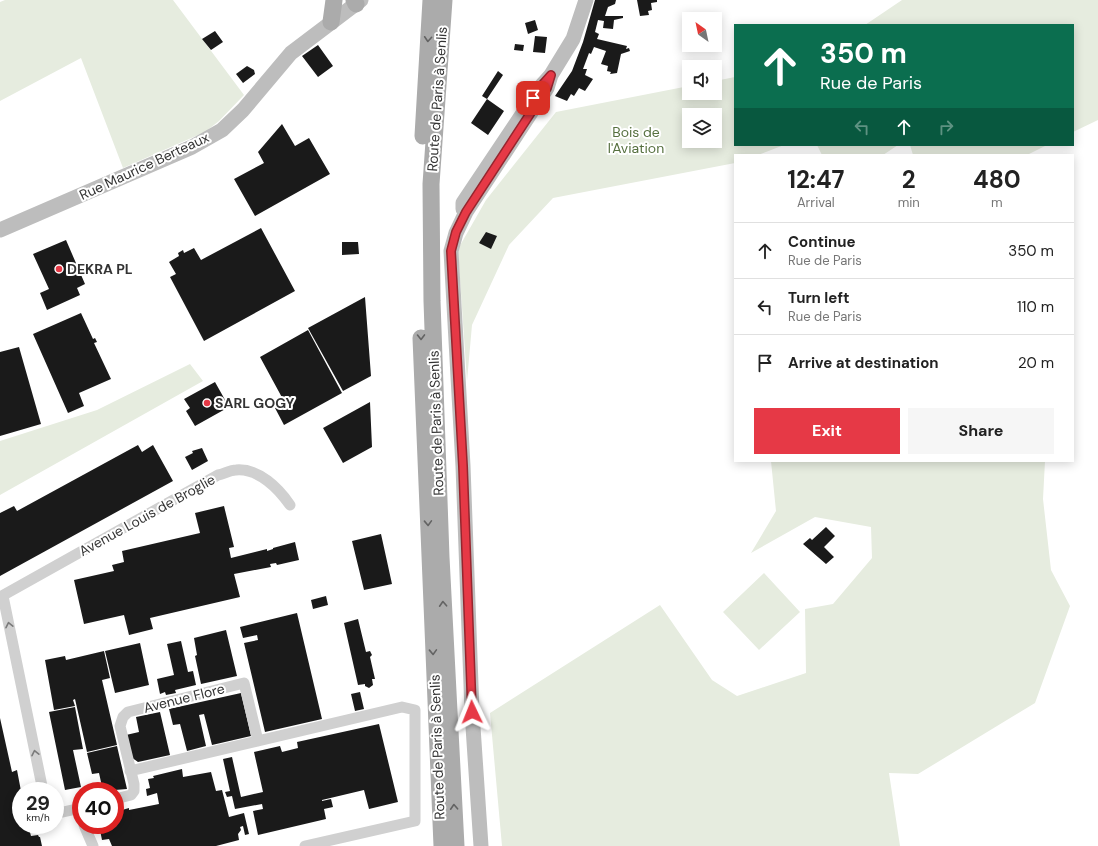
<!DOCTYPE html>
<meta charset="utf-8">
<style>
:root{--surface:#fff;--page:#f6f6f6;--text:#222;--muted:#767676;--line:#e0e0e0;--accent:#e63946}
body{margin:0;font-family:"DM Sans",sans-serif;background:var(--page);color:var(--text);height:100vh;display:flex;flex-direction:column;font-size:15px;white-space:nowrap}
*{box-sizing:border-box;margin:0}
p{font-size:13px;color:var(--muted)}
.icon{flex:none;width:22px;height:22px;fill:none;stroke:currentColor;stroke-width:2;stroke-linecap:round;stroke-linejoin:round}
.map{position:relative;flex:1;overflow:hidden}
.panel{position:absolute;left:734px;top:154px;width:340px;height:308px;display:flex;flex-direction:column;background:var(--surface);border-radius:0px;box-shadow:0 2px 10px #0003}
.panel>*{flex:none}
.guide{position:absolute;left:734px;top:24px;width:340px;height:122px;border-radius:0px;box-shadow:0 2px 10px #0003;background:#0b6e4f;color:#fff;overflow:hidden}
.needle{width:26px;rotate:327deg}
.controls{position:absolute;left:682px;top:12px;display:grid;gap:8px}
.controls a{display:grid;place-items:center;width:40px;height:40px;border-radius:0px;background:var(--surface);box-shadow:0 2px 10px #0003;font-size:20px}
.speed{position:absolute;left:12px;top:782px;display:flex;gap:8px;font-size:20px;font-weight:700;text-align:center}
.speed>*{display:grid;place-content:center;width:52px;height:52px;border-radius:50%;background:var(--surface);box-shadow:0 2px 10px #0003;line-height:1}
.speed small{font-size:10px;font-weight:400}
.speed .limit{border:6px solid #d22;background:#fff;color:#111}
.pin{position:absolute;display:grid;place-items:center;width:34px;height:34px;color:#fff;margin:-17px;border-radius:8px;box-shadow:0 2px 6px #0006}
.me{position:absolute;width:44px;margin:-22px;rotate:358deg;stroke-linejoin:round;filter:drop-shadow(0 0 3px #0008)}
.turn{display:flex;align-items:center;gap:14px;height:84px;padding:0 20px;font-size:18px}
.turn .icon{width:52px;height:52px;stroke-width:2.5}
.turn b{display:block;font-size:28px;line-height:34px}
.lanes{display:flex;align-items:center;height:38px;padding:0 20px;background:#0003;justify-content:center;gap:20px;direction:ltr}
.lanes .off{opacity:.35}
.eta{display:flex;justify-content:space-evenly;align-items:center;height:68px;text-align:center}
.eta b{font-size:24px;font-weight:700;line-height:28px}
.cta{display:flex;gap:8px;margin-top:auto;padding:8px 20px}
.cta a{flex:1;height:46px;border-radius:0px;background:var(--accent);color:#fff;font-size:16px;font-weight:700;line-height:46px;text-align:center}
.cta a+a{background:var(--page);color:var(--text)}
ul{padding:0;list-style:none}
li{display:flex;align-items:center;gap:12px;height:56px;padding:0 20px;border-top:1px solid var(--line)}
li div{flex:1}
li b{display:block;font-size:15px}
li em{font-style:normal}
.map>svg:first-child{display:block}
.green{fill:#e6ecdf;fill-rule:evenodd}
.building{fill:#1a1a1a}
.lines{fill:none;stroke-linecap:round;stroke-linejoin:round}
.street{stroke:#d0d0d0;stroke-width:11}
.secondary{stroke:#bdbdbd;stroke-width:15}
.primary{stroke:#ababab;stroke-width:17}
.oneway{stroke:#636363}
.oneway2{stroke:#7a7a7a}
.route-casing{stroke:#96252e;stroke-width:10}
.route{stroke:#e63946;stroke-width:7}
.poi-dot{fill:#e63946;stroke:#fff;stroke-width:1.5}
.labels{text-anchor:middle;stroke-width:4;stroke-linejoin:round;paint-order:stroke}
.street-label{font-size:14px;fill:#333;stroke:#fff}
.park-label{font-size:14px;fill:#56703f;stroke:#fff}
.poi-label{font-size:14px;font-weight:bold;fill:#333;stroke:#fff;text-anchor:start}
</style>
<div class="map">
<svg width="1098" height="846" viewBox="0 0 1098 846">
<rect width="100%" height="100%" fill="#fff"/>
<!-- green -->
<path class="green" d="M5,0H173L244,95L219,121L205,132L123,168L81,58L0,101V2Z
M902,0H1098V120L1073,132V25H865Z
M735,77V145H784L758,155H735V163L553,198L509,245L472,325L467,381L458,249L486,200L556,112L689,86V93H715V81ZM689,115H715V141H689Z
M817,145H898L883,155H822Z
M910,145H1047L1027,155H913Z
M190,364L203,381L0,495V441L97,410Z
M771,461H1045L1043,499L1051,570L1070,606L1035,703L918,774L889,773L900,846H502L490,713L660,605L712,680L737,696L806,673L805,609L833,604L872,558L871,527L815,517L751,553L776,511Z
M764,573L800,612L759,650L723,612Z"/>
<!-- building -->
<path class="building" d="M595,0H616L615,4L608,7L605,16H623V18L614,20L613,29L603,28L604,21L598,20L595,32L599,34L597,39L627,46L626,49L629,48L630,51L621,54L617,73L610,74L611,72L607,71L608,66L601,64L606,51L594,47L591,54L589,53L583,69H587L585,75L593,79L585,91L579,88L574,96L571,94L567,101L555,96L572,71L583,42Z
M637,0H657V2L651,3L652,10L648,11L649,15L640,16Z
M535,20L538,30L528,34L525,23Z
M215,31L223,42L211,50L202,39Z
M535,36L547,37L545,53L533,52Z
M515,44L524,45L523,51L514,50Z
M318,45L333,66L318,77L302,56Z
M247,66L254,70L255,74L243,83L236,74Z
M498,71L503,75L487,99L482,96Z
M487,99L504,111L488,135L471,123Z
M282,124L295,146L309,138L330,174L255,216L234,179L264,163L258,152Z
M261,228L295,291L204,341L170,277L176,274L169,262L179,256L178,253L183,250L184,253L194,248L201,260Z
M486,232L497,236L491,249L479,243Z
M66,240L85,284L77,288L80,295L47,310L40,293L49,289L33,254Z
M342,242H358L359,254L342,255Z
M365,297L371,376L343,391L308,328Z
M81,313L93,339L95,338L97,342L94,343L111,379L79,393L84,406L68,413L33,334Z
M308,330L342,393L284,425L275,408L285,403L260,357Z
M19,347L41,424L0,436V352Z
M215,382L229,407L195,426L186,411L190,408L184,399Z
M370,402L372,447L343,463L323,428Z
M138,445L142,452L153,445L173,481L0,576V513L14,506L17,511Z
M202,448L208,461L192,470L185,457L193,453L192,451Z
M224,506L234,547L229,548L231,558L267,549V551L273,549V548L295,542L299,560L277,565L276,563L270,564L271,567L234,574L240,597L150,618L153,629L129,635L124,615L84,624L74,580L114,571L112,565L124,562L122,551L200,533L195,513Z
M826,527L835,536L824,547L834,557L826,564L803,544L810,538L812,540Z
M381,534L392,584L364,590L352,541Z
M326,596L328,605L313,609L311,600Z
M297,613L322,719L265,732L244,643L258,640L257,635L243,638L240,627Z
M358,619L366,652L370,651L372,655L370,657L375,679H372L373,685L369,688L365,686V684L358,685L344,623Z
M226,630L237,676L201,684L195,656L197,655L194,638Z
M181,641L188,672L193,671L196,685L175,690L176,693L166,695L165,692L160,694L157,679L174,675L167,644Z
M140,643L149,685L115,693L105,651Z
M104,651L110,678L102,680L117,745L87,752L75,699L73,700L75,706L54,710L45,660L65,656L66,660Z
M360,692L364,709L355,711L351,694Z
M241,693L251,736L212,745L204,714L199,715L206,746L187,751L180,724L173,725L169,709Z
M75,707L83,749L73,750L81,787L65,790L49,712Z
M160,712L170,755L138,762L131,757L126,735L139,732L136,717Z
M0,718L12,772L17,770L21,791V825H28L31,836L38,835L39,837H40L42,846H0Z
M379,724L398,802L369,809L364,790L322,800V801L331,799L333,807L324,809L326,819L258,835L253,811L263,809L262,804L235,809L232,796L227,797L225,792L230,791L223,759L232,757L241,797L263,792L254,752L280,746L282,752L298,748L297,742Z
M117,746L127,789L103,791L99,773L92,774L87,753Z
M182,769L183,777L211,772L216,791L222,790L229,817L244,813L249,834L245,835L243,826L240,827L241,830L238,834L239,840L216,846H112L109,839L102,840L99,825H115V812L129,808V810L159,804L157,793L147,796L146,789L150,788L148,779L154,778L153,776Z"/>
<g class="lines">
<!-- street -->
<path class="street" d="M3,596L43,791
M0,597L218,475C224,474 230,470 236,470C259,468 279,489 290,505
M130,771L402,707L415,710V821L305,846
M115,799L131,795L134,791V784L120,726L123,717L128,712L244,683L258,741
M55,811L63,812L81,808
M84,825L93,846"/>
<!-- secondary -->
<path class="secondary" d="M551,75L542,85L463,203V209L466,212L547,88L551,75L573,39L586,0
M466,212L456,233L451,251L463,466L472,712L481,846
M0,230L192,147L222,130L243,110L291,53L361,0"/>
<!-- primary -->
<path class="primary" d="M354,0L356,4
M444,0L431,184L432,301L441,557L456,846
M331,22L334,0
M423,136L431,0
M421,338L442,846"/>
</g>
<!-- one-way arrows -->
<defs><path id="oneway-chevron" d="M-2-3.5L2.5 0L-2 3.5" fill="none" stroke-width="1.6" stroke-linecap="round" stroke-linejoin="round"/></defs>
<g class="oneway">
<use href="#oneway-chevron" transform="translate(428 39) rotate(94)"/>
<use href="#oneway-chevron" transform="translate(421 337) rotate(89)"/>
<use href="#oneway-chevron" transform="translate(428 523) rotate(88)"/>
<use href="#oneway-chevron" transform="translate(443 604) rotate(-93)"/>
<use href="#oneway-chevron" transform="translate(433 652) rotate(88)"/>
<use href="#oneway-chevron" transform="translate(454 807) rotate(-93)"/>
</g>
<g class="oneway2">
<use href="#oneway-chevron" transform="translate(9 625) rotate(-102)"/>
<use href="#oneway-chevron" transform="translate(35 753) rotate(-102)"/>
</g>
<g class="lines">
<!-- route casing -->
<g class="route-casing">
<path id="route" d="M472,712L463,466L451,251L456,232L466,212L547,88L551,75L542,85L533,98"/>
</g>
<!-- route -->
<use href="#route" class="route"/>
</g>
<!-- markers -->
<g class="poi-dot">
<circle cx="59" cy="269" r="4"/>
<circle cx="207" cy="403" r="4"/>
</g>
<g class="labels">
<!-- street labels -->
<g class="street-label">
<text transform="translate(437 99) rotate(-86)" y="5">Route de Paris à Senlis</text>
<text transform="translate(144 166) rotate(-25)" y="5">Rue Maurice Berteaux</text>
<text transform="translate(436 423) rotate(-92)" y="5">Route de Paris à Senlis</text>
<text transform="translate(147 515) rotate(-29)" y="5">Avenue Louis de Broglie</text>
<text transform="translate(184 698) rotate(-14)" y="5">Avenue Flore</text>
<text transform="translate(437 747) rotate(-92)" y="5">Route de Paris à Senlis</text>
</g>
<!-- park labels -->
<g class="park-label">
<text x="636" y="137">Bois de<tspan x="636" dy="16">l'Aviation</tspan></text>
</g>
<!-- poi labels -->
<g class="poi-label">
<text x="67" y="274">DEKRA PL</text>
<text x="215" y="408">SARL GOGY</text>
</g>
</g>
</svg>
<div class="controls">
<a><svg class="needle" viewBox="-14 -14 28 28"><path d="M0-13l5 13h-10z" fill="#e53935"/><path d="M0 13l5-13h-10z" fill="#767676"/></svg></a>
<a><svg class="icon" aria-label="sound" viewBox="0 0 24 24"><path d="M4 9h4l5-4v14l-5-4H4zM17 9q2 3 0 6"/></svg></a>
<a><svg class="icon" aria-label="layers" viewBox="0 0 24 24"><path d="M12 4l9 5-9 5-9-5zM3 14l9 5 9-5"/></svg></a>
</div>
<div class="speed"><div>29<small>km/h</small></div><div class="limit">40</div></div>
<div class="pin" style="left:533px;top:98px;background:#d93025"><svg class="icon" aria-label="arrive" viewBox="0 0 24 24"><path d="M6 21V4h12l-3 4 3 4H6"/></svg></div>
<svg class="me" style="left:472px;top:712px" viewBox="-20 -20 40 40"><path d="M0-17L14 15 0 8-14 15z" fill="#e63946" stroke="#fff" stroke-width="4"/></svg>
<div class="guide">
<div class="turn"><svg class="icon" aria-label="ahead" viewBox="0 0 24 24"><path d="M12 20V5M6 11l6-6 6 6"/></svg><div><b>350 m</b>Rue de Paris</div></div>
<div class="lanes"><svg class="icon off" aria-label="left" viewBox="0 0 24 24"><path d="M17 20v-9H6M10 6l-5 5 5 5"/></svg><svg class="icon" aria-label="ahead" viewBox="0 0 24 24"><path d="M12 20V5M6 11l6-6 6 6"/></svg><svg class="icon off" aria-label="right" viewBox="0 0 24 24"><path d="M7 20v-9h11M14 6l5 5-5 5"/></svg></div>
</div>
<section class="panel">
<div class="eta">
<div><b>12:47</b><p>Arrival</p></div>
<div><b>2</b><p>min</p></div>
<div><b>480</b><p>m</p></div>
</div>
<ul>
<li><svg class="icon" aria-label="ahead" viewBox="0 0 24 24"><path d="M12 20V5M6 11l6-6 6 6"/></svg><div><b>Continue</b><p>Rue de Paris</p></div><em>350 m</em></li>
<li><svg class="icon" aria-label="left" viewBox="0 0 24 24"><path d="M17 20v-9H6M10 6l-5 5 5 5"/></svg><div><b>Turn left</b><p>Rue de Paris</p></div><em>110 m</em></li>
<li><svg class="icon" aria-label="arrive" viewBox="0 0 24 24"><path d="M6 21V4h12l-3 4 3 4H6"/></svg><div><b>Arrive at destination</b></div><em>20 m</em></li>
</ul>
<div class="cta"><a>Exit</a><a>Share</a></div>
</section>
</div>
